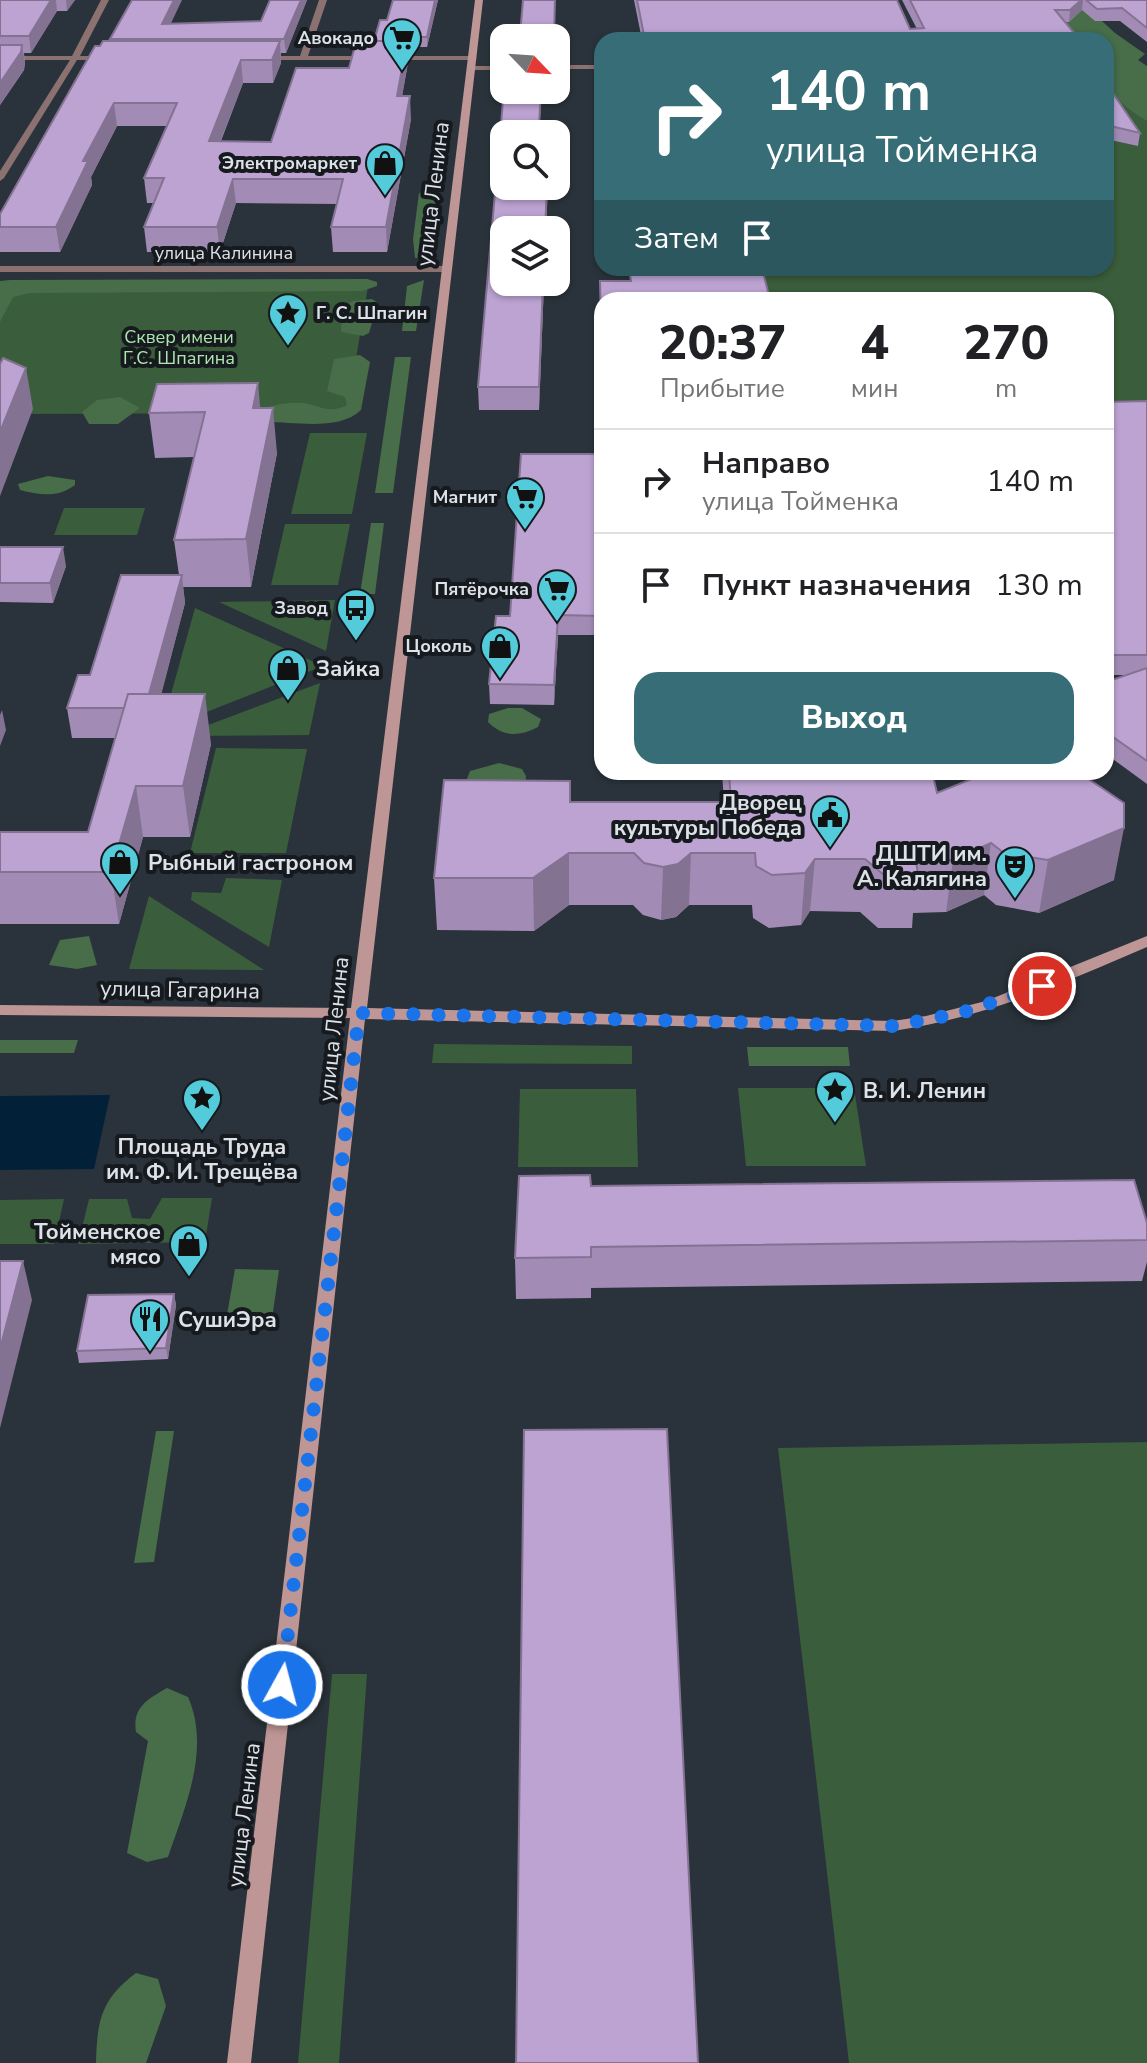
<!DOCTYPE html>
<html lang="ru">
<meta charset="utf-8">
<style>
:root{--surface:#fff;--page:#f6f6f6;--text:#202124;--muted:#757577;--line:#e0e0e0;--accent:#376d76}
body{margin:0;font-family:"Nunito Sans",sans-serif;background:var(--page);color:var(--text);height:100vh;display:flex;flex-direction:column;font-size:30px;white-space:nowrap}
*{box-sizing:border-box;margin:0}
p{font-size:26px;color:var(--muted)}
.icon{flex:none;width:44px;height:44px;fill:none;stroke:currentColor;stroke-width:2;stroke-linecap:round;stroke-linejoin:round}
.map{position:relative;flex:1;overflow:hidden}
.drawer{position:absolute;left:594px;top:292px;width:520px;height:488px;display:flex;flex-direction:column;background:var(--surface);border-radius:24px;box-shadow:0 2px 6px #0004}
.drawer>*{flex:none}
.top-card{position:absolute;left:594px;top:32px;width:520px;height:244px;border-radius:24px;box-shadow:0 2px 6px #0004;background:#376d76;color:#fff;overflow:hidden}
.needle{width:52px;rotate:115deg}
.fabs{position:absolute;left:490px;top:24px;display:grid;gap:16px}
.fabs a{display:grid;place-items:center;width:80px;height:80px;border-radius:16px;background:var(--surface);box-shadow:0 2px 6px #0004;font-size:40px}
.pin{position:absolute;display:grid;place-items:center;width:68px;height:68px;color:#fff;margin:-34px;border:4px solid #fff;border-radius:50%;box-shadow:0 2px 8px #0007}
.me{position:absolute;width:88px;margin:-44px;rotate:7deg;stroke-linejoin:round;filter:drop-shadow(0 0 6px #0008)}
.turn{display:flex;align-items:center;gap:28px;height:168px;padding:0 40px;font-size:36px}
.turn .icon{width:104px;height:104px;stroke-width:2.5}
.turn b{display:block;font-size:56px;line-height:68px}
.then{display:flex;align-items:center;height:76px;padding:0 40px;background:#0003;gap:16px;font-size:30px}
.eta{display:flex;justify-content:space-evenly;align-items:center;height:136px;text-align:center}
.eta b{font-size:48px;font-weight:800;line-height:56px}
.action{display:flex;gap:16px;margin-top:auto;padding:16px 40px}
.action a{flex:1;height:92px;border-radius:24px;background:var(--accent);color:#fff;font-size:32px;font-weight:800;line-height:92px;text-align:center}
ul{padding:0;list-style:none}
li{display:flex;align-items:center;gap:24px;height:104px;padding:0 40px;border-top:2px solid var(--line)}
li div{flex:1}
li b{display:block;font-size:30px}
li em{font-style:normal}
.map>svg:first-child{display:block}
.green{fill:#3a5d3b}
.forest{fill:#476d49}
.water{fill:#022138}
.lines{fill:none;stroke-linecap:round;stroke-linejoin:round}
.street{fill:#8b7271;fill-rule:evenodd}
.secondary{fill:#be9695;fill-rule:evenodd}
.wall{fill:#a28cb5}
.shaded-wall{fill:#847293}
.building{fill:#bca3d2;stroke:#847293;stroke-width:2}
.route{stroke:#1a73e8;stroke-width:14;stroke-dasharray:0 25.2}
.labels{text-anchor:middle;stroke-width:8;stroke-linejoin:round;paint-order:stroke}
.far-poi-label{font-size:18px;font-weight:bold;fill:#dce2e7;stroke:#161a1e;text-anchor:end}
.far-street-label{font-size:18px;fill:#dce2e7;stroke:#161a1e}
.far-park-label{font-size:18px;fill:#ace8ad;stroke:#161a1e}
.street-label{font-size:22px;fill:#dce2e7;stroke:#161a1e}
.poi-label{font-size:22px;font-weight:bold;fill:#dce2e7;stroke:#161a1e;text-anchor:start}
</style>
<div class="map">
<svg width="1147" height="2063" viewBox="0 0 1147 2063">
<rect width="100%" height="100%" fill="#2a333b"/>
<!-- green -->
<path class="green" d="M1106,81H1115L1147,122V414L1106,415V300H765L757,268H1106Z
M369,281L347,413L0,414V282Z
M310,433H367L352,514H291Z
M64,508H145L137,535H54Z
M285,524H350L338,585H271Z
M335,600L326,651L219,602Z
M195,608L323,666L161,730Z
M320,683L309,735L179,736Z
M216,748L307,749L286,853H190Z
M226,878L282,880L269,947L191,900L192,892L221,893Z
M149,896L264,970L129,969Z
M434,1044L632,1046V1064L432,1063Z
M738,1088H854L866,1166H746Z
M520,1089H636L638,1167H518Z
M162,1198H212L205,1242L78,1244L89,1199H127L132,1218L150,1219Z
M64,1199L54,1244H0V1200Z
M1147,1442V2063H849L778,1448Z
M332,1674H367L339,2063H298Z"/>
<!-- forest -->
<path class="forest" d="M1041,0H1079L1115,33L1145,54L1138,60L1147,66V121C1106,96 1106,85 1106,40H1074Z
M434,190L438,192L429,254L426,258H415L413,239L419,193Z
M367,279L377,282V286L362,291L30,293L13,297L0,322V281L10,280Z
M424,280L416,331H402L407,286Z
M372,299L378,303L369,333L363,336L341,332L342,307L353,301Z
M360,355L370,362L361,410C340,431 295,422 267,422L262,409C274,404 296,401 309,404C323,408 332,413 347,405L345,397L327,391L334,359Z
M395,357H411L393,493H375Z
M120,397L140,408L118,424H89L82,412L97,400Z
M48,476L75,480V485C58,498 40,495 20,490L18,484Z
M371,523H384L375,594H360Z
M508,708H522L541,719L538,727C519,737 503,737 488,722L489,714Z
M499,763L522,769L526,776L525,786L463,789L470,771Z
M89,936L97,965L77,969L49,965L60,940Z
M0,1040H78L74,1053H0Z
M747,1047H848L850,1066H749Z
M235,1269L279,1270L271,1326H225Z
M156,1431H174L154,1562L134,1563Z
M167,1688L188,1697C211,1749 185,1807 168,1857L147,1862L127,1853L148,1741L136,1732C132,1707 148,1699 167,1688Z
M136,1973L158,1979L166,2006L146,2063H96C97,2021 101,1999 136,1973Z"/>
<!-- water -->
<path class="water" d="M110,1095L94,1169L0,1170V1096Z"/>
<g class="lines">
<!-- street -->
<path class="street" d="M101,0H109L80,56H110L114,58L110,60H77L4,178L0,181V171L70,60H0V56H72Z
M319,0H327L308,56H473L477,58L473,60H259L262,56H300Z
M556,65H602V69H556Z
M469,66H504V70H472Z
M0,266H447L452,269L447,272H0Z"/>
<!-- secondary -->
<path class="secondary" d="M475,0H483L367,1008L893,1021L926,1016L986,1001L1147,936V947C1064,983 983,1018 893,1031L365,1019L251,2063H227L350,1018L0,1015V1005L351,1008Z"/>
</g>
<!-- wall -->
<path class="wall" d="M0,0H75L67,11H57L31,53H24L25,63L24,70L0,105Z
M307,0L286,53H281V63L273,83H243L221,141L271,142L349,68L374,41L387,20L393,0H438L427,47H411L410,53H407L408,63L402,96L411,119L387,252H333L331,227L337,204L236,203L220,252H147L144,227L154,203H147L144,178L167,126H117L91,177L92,185L60,252H0V214L100,46L110,41V39L170,24L261,21Z
M523,0H555L554,38H520Z
M634,0H897L910,29H917L902,0H1147V42L1120,21H1095L1082,10L1069,22H1065L1080,40H642Z
M1106,83L1140,133L1138,146L1106,139Z
M504,186H548L546,230H504L544,282L539,410H479L478,387Z
M1147,401V784L1106,754V682L1127,675H1106V402Z
M260,408L277,453L251,587H183L185,603L161,694L211,744L190,837H143L119,924H0V832H88L116,738H72L67,708L90,675L179,575L174,540L194,457L155,458L149,413Z
M602,454V635H558L554,705L490,704L489,684L510,616Z
M0,547L66,566L53,603L0,602Z
M722,772H932L937,793L1114,880L1039,913L996,905L984,895L946,912L913,913L912,928H878L860,912L810,911L801,925L769,928L753,918L752,905H689L676,917L661,920L643,915L633,905H569L534,931L437,930L434,878L570,802H724Z
M591,1186L1147,1223V1262L1142,1281L591,1288V1298L516,1299L515,1258Z
M174,1294L176,1305L168,1359L79,1363L77,1351Z"/>
<!-- shaded-wall -->
<path class="shaded-wall" d="M51,0H56L57,11L31,53L29,36Z
M66,0H75L67,11Z
M174,0H182L164,38L162,24Z
M301,0H307L286,53L284,39Z
M435,0H438L427,47V37Z
M1081,0H1083L1082,10L1069,22L1070,10Z
M280,41L281,63L273,83L272,60Z
M407,41L408,63L398,119L397,96Z
M22,45L25,63L24,70L0,105V83Z
M241,60L243,83L211,165L209,141Z
M541,90H542L539,134Z
M410,96L411,119L387,252L386,227Z
M114,103L117,126L91,177L92,185L60,252L56,227L83,161Z
M233,179L236,203L220,252L217,227Z
M543,282H544L539,410V387Z
M26,368L33,409L0,496V432Z
M258,383L262,427L253,408Z
M273,408L277,453L251,587L246,539Z
M63,547L66,566L53,603L50,583Z
M182,575L185,603L150,738L146,708Z
M558,615V635L554,705V685Z
M205,694L211,744L190,837L183,786Z
M2,710L6,730L0,746V715Z
M136,786L143,837L119,924L111,872Z
M1124,828L1114,880L1039,913L1048,860Z
M991,843L984,895L946,912L953,860Z
M569,853V905L534,931L533,878Z
M691,853L689,905L676,917L661,920L663,867Z
M815,859L810,911L801,925L805,873Z
M23,1261L32,1300L0,1428V1349Z
M174,1294L176,1305L168,1359L166,1348Z"/>
<!-- building -->
<path class="building" d="M0,0H51L29,36H0Z
M132,0H174L162,24L261,21L270,0H301L284,39H110Z
M393,0H435L427,37H410L409,43H407V41H374L380,20H387Z
M523,0H555L554,35H520Z
M637,0H897L910,29L924,28L910,0H1081L1070,10H1055L1080,40H645Z
M1086,0H1147V28L1122,8L1097,9Z
M103,41H280L272,60H241L209,141L271,142L296,68H349L355,46H369L370,41H407L397,96H410L386,227H331L343,179H233L217,227H144L164,178H144L177,103H114L83,161H88L56,227H0V214L95,46H100Z
M0,45H22L21,52L0,83Z
M1106,83L1140,133L1106,125Z
M504,90H541L539,126H549V134H504V186H547L545,230H504V282H543L539,387H478Z
M629,268H762L770,300H602V368L600,281H631Z
M3,358L26,368L0,432V364Z
M258,383L253,408H273L246,539L174,540L205,412L149,413L157,384Z
M1147,401V655H1106V402Z
M521,454H602V616L558,615L554,685L489,684L496,616H510Z
M0,547H63L50,583H0Z
M121,575H182L149,694H128L124,708H67L78,675H90Z
M1147,668V761L1106,732V682Z
M128,694H205L183,786H136L111,872H0V832H88Z
M729,772H932L937,793L989,772H1078L1124,803V828L1048,860L1004,853L991,843L953,860L916,861L918,875H884L865,859H815L805,873L772,875L756,866L755,853H691L678,864L663,867L644,863L634,853H569L533,878H434L444,780L570,781V802H731Z
M590,1175L591,1186L1134,1180L1147,1223V1240L591,1247V1257L515,1258L519,1176Z
M0,1261H23L0,1349Z
M174,1294L166,1348L77,1351L88,1295Z
M667,1429L698,2063H516L524,1430Z"/>
<g class="lines">
<!-- route -->
<path class="route" d="M282,1685L359,1013L893,1026L961,1013L1042,986"/>
</g>
<!-- icons -->
<defs>
<g id="supermarket-pin" transform="scale(2)"><path d="M0 17L-7.5 6A9.5 9.5 0 1 1 7.5 6Z" fill="#53cbda" stroke="#161a1e"/><path d="M-6-5.5h2.5l.6 2H6L4.5 2H-2.5L-4.4-4H-6ZM-1.5 3.2a1.3 1.3 0 1 0 .1 0ZM3 3.2a1.3 1.3 0 1 0 .1 0Z" fill="#111"/></g>
<g id="shop-pin" transform="scale(2)"><path d="M0 17L-7.5 6A9.5 9.5 0 1 1 7.5 6Z" fill="#53cbda" stroke="#161a1e"/><path d="M-5-2.5h2.3a2.7 3.5 0 0 1 5.4 0H5L5.5 6h-11ZM-1.5-2.5h3a1.5 2.3 0 0 0-3 0Z" fill="#111"/></g>
<g id="sight-pin" transform="scale(2)"><path d="M0 17L-7.5 6A9.5 9.5 0 1 1 7.5 6Z" fill="#53cbda" stroke="#161a1e"/><path d="M0-6L1.8-2.2L6-1.7L2.9 1.2L3.7 5.4L0 3.3L-3.7 5.4L-2.9 1.2L-6-1.7L-1.8-2.2Z" fill="#111"/></g>
<g id="bus-pin" transform="scale(2)"><path d="M0 17L-7.5 6A9.5 9.5 0 1 1 7.5 6Z" fill="#53cbda" stroke="#161a1e"/><path d="M-5-6H5V4H4V6H2V4H-2V6H-4V4H-5ZM-3.5-4V0h7V-4ZM-3.5 1.2v1.5H-2V1.2ZM2 1.2v1.5H3.5V1.2Z" fill="#111"/></g>
<g id="civic-pin" transform="scale(2)"><path d="M0 17L-7.5 6A9.5 9.5 0 1 1 7.5 6Z" fill="#53cbda" stroke="#161a1e"/><path d="M-.6-6.5H3V-4.5H.6V-3L4-1V1h2V6H-6V1h2V-1L-.6-3ZM-1.2 2.5V6h2.4V2.5Z" fill="#111"/></g>
<g id="theatre-pin" transform="scale(2)"><path d="M0 17L-7.5 6A9.5 9.5 0 1 1 7.5 6Z" fill="#53cbda" stroke="#161a1e"/><path d="M-5-5.5Q0-4 5-5.5V0Q5 5 0 6Q-5 5-5 0ZM-3.3-2.5H-1v1.5H-3.3ZM1-2.5H3.3v1.5H1ZM-2.8 1Q0 5.5 2.8 1Z" fill="#111"/></g>
<g id="restaurant-pin" transform="scale(2)"><path d="M0 17L-7.5 6A9.5 9.5 0 1 1 7.5 6Z" fill="#53cbda" stroke="#161a1e"/><path d="M-5-6h1v4h1v-4h1v4h1v-4h1v5L-1.5 .5V6h-2V.5L-5-1ZM5-6V6H3V1.5H1.5Q1.5-4 5-6Z" fill="#111"/></g>
</defs>
<g fill-rule="evenodd">
<use href="#supermarket-pin" x="402" y="38"/>
<use href="#shop-pin" x="385" y="163"/>
<use href="#sight-pin" x="288" y="313"/>
<use href="#supermarket-pin" x="525" y="497"/>
<use href="#supermarket-pin" x="557" y="589"/>
<use href="#bus-pin" x="356" y="608"/>
<use href="#shop-pin" x="500" y="646"/>
<use href="#shop-pin" x="288" y="668"/>
<use href="#civic-pin" x="830" y="815"/>
<use href="#shop-pin" x="120" y="862"/>
<use href="#theatre-pin" x="1015" y="866"/>
<use href="#sight-pin" x="835" y="1090"/>
<use href="#sight-pin" x="202" y="1098"/>
<use href="#shop-pin" x="189" y="1244"/>
<use href="#restaurant-pin" x="150" y="1319"/>
</g>
<g class="labels">
<!-- far-poi labels -->
<g class="far-poi-label">
<text x="374" y="44">Авокадо</text>
<text x="357" y="169">Электромаркет</text>
<text x="316" y="319" text-anchor="start">Г. С. Шпагин</text>
<text x="497" y="503">Магнит</text>
<text x="529" y="595">Пятёрочка</text>
<text x="328" y="614">Завод</text>
<text x="472" y="652">Цоколь</text>
</g>
<!-- far-street labels -->
<g class="far-street-label">
<text x="224" y="259">улица Калинина</text>
</g>
<!-- far-park labels -->
<g class="far-park-label">
<text x="179" y="343">Сквер имени<tspan x="179" dy="21">Г.С. Шпагина</tspan></text>
</g>
<!-- street labels -->
<g class="street-label">
<text transform="translate(432 194) rotate(-83)" y="8">улица Ленина</text>
<text transform="translate(180 989) rotate(1)" y="8">улица Гагарина</text>
<text transform="translate(333 1029) rotate(-84)" y="8">улица Ленина</text>
<text transform="translate(243 1815) rotate(-83)" y="8">улица Ленина</text>
</g>
<!-- poi labels -->
<g class="poi-label">
<text x="316" y="676">Зайка</text>
<text x="802" y="810" text-anchor="end">Дворец<tspan x="802" dy="25">культуры Победа</tspan></text>
<text x="987" y="861" text-anchor="end">ДШТИ им.<tspan x="987" dy="25">А. Калягина</tspan></text>
<text x="148" y="870">Рыбный гастроном</text>
<text x="863" y="1098">В. И. Ленин</text>
<text x="202" y="1154" text-anchor="middle">Площадь Труда<tspan x="202" dy="25">им. Ф. И. Трещёва</tspan></text>
<text x="161" y="1239" text-anchor="end">Тойменское<tspan x="161" dy="25">мясо</tspan></text>
<text x="178" y="1327">СушиЭра</text>
</g>
</g>
</svg>
<div class="fabs">
<a><svg class="needle" viewBox="-14 -14 28 28"><path d="M0-13l5 13h-10z" fill="#e53935"/><path d="M0 13l5-13h-10z" fill="#757577"/></svg></a>
<a><svg class="icon" aria-label="search" viewBox="0 0 24 24"><circle cx="10" cy="10" r="6"/><path d="M15 15l6 6"/></svg></a>
<a><svg class="icon" aria-label="layers" viewBox="0 0 24 24"><path d="M12 4l9 5-9 5-9-5zM3 14l9 5 9-5"/></svg></a>
</div>
<div class="pin" style="left:1042px;top:986px;background:#d93025"><svg class="icon" aria-label="arrive" viewBox="0 0 24 24"><path d="M6 21V4h12l-3 4 3 4H6"/></svg></div>
<svg class="me" style="left:282px;top:1685px" viewBox="-20 -20 40 40"><circle r="17" fill="#1a73e8" stroke="#fff" stroke-width="3"/><path d="M0-11L8 9 0 5-8 9z" fill="#fff"/></svg>
<div class="top-card">
<div class="turn"><svg class="icon" aria-label="right" viewBox="0 0 24 24"><path d="M7 20v-9h11M14 6l5 5-5 5"/></svg><div><b>140 m</b>улица Тойменка</div></div>
<div class="then">Затем<svg class="icon" aria-label="arrive" viewBox="0 0 24 24"><path d="M6 21V4h12l-3 4 3 4H6"/></svg></div>
</div>
<section class="drawer">
<div class="eta">
<div><b>20:37</b><p>Прибытие</p></div>
<div><b>4</b><p>мин</p></div>
<div><b>270</b><p>m</p></div>
</div>
<ul>
<li><svg class="icon" aria-label="right" viewBox="0 0 24 24"><path d="M7 20v-9h11M14 6l5 5-5 5"/></svg><div><b>Направо</b><p>улица Тойменка</p></div><em>140 m</em></li>
<li><svg class="icon" aria-label="arrive" viewBox="0 0 24 24"><path d="M6 21V4h12l-3 4 3 4H6"/></svg><div><b>Пункт назначения</b></div><em>130 m</em></li>
</ul>
<div class="action"><a>Выход</a></div>
</section>
</div>
